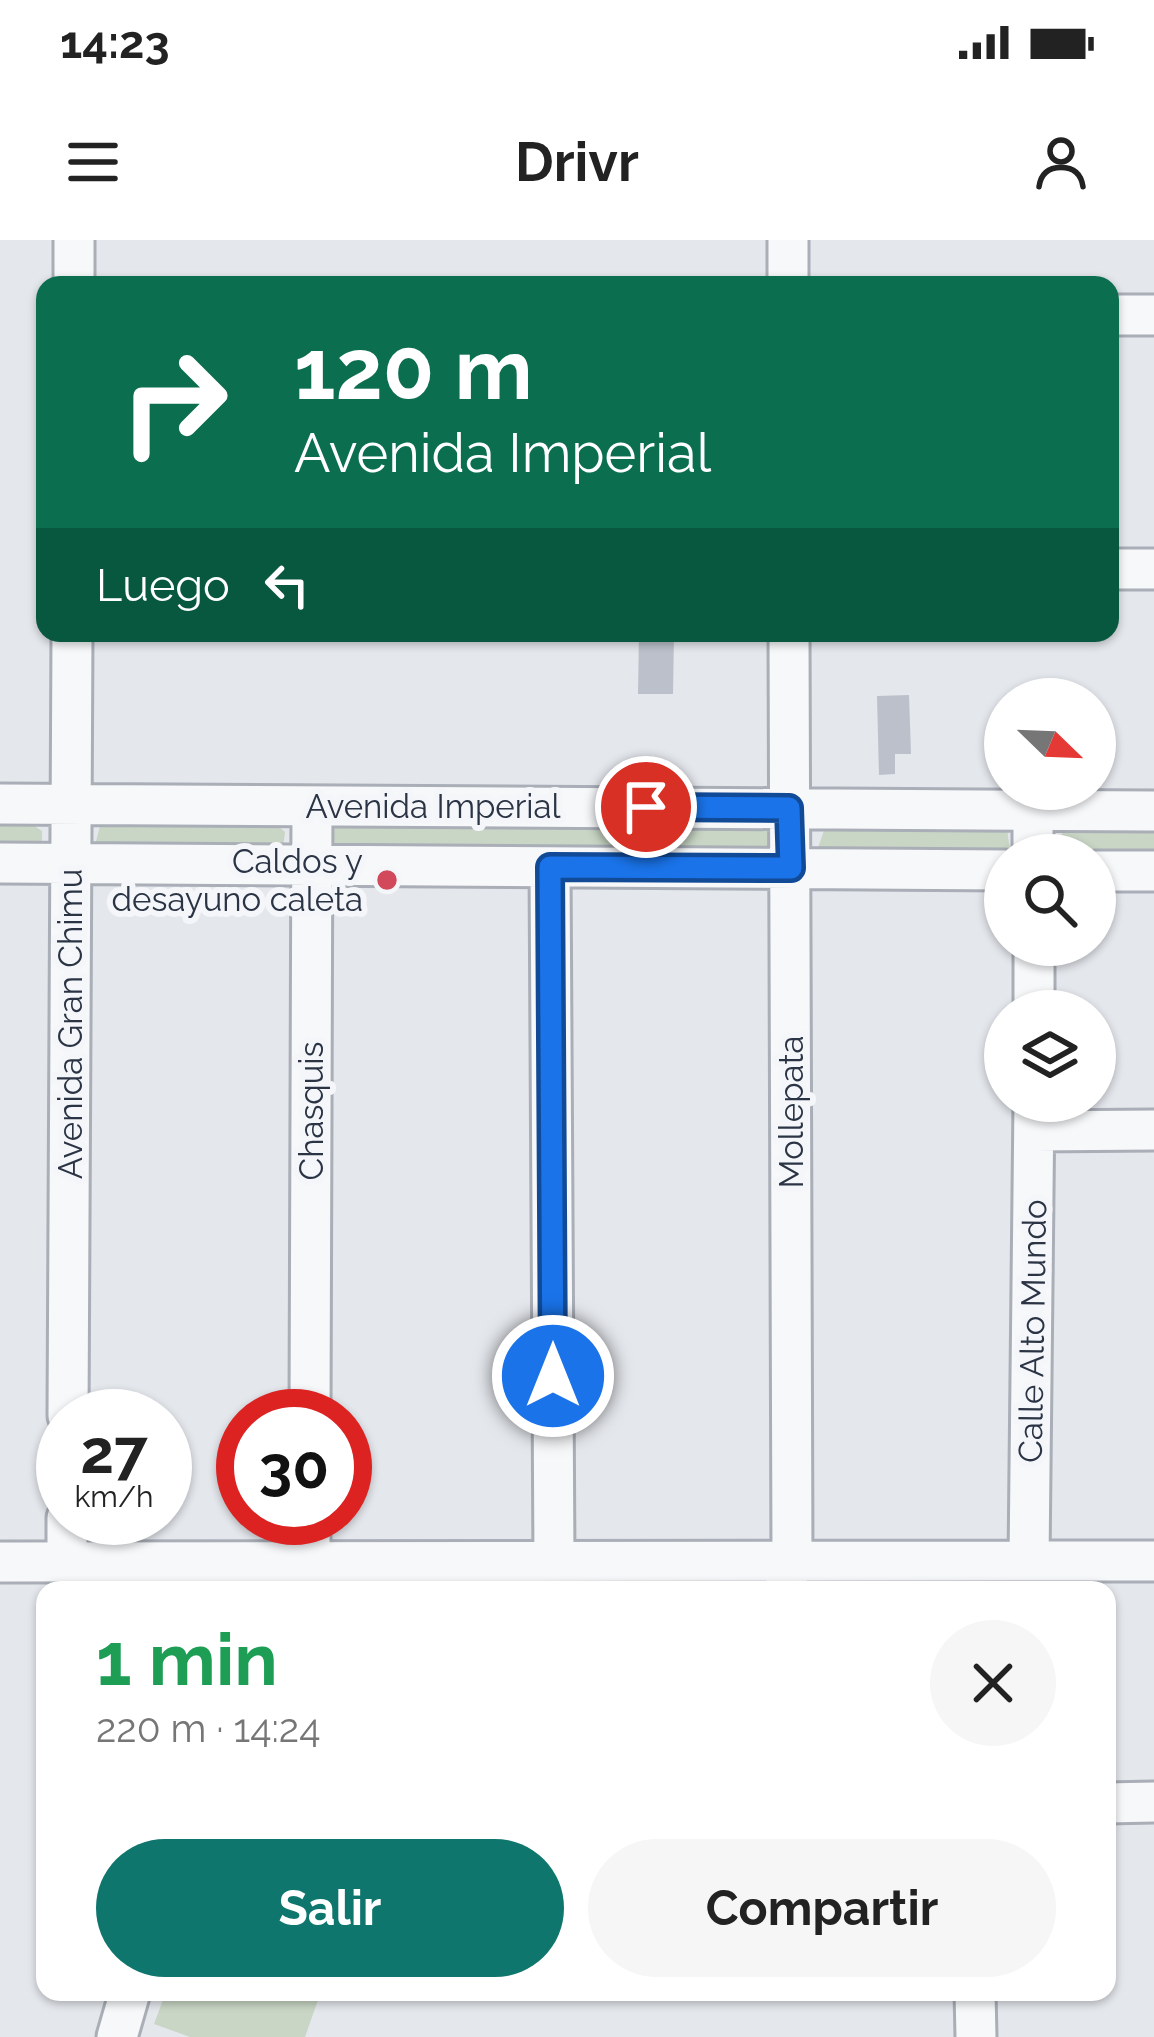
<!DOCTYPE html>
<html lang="es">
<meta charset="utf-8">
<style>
:root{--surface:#fff;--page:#f6f6f6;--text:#222;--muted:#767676;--accent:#0f766e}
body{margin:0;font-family:Raleway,sans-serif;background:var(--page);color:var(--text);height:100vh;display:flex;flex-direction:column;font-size:45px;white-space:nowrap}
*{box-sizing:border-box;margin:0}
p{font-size:39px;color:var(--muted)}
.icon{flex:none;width:66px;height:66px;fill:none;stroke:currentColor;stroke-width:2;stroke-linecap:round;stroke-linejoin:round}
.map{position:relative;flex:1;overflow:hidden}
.drawer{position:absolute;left:36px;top:1341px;width:1080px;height:420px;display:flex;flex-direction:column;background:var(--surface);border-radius:24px;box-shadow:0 3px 9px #0004}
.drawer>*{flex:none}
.top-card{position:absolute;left:36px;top:36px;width:1083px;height:366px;border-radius:24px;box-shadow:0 3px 9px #0004;background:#0b6e4f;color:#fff;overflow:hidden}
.needle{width:78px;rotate:113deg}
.fabs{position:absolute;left:984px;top:438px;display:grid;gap:24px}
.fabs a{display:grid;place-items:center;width:132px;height:132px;border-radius:50%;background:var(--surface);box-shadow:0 3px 9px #0004;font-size:60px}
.speed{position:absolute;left:36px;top:1149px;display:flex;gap:24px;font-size:60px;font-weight:700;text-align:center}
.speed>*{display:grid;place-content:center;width:156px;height:156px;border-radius:50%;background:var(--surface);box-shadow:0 3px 9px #0004;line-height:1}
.speed small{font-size:30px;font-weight:400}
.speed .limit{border:18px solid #d22;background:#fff;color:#111}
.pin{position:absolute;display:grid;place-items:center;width:102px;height:102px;color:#fff;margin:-51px;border:6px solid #fff;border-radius:50%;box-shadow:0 3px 12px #0007}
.me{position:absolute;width:132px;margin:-66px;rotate:0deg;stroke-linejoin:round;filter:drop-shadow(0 0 9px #0008)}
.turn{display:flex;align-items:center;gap:42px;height:252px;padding:0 60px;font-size:54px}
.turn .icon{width:156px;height:156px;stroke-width:2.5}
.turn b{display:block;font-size:84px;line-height:102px}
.then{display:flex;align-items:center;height:114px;padding:0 60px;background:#0003;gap:24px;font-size:45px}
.round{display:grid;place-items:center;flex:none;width:126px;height:126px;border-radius:63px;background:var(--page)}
.summary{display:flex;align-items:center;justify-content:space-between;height:204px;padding:0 60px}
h1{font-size:72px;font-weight:700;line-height:90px;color:#1e9e55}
.action{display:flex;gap:24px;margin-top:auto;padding:24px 60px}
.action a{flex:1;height:138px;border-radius:72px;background:var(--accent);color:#fff;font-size:48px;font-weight:700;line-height:138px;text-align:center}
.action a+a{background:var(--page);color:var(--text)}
.status{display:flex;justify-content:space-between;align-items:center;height:84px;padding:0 60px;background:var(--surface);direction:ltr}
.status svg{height:33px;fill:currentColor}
header{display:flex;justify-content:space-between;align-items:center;height:156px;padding:0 60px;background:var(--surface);font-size:54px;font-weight:700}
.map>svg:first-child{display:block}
.green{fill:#c9d6c5}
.building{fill:#bbc0ca}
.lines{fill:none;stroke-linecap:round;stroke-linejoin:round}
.minor-casing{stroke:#a9aeb7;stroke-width:45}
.minor{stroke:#f7f8fa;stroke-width:39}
.route-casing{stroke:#114b97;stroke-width:30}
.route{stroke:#1a73e8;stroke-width:21}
.poi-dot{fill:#d1495b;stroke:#f4f6f9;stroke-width:4.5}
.labels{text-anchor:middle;stroke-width:12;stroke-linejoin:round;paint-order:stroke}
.street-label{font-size:33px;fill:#2b3445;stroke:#f4f6f9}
.poi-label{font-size:33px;fill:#2b3445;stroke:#f4f6f9;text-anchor:end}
</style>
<div class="status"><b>14:23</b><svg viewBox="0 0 49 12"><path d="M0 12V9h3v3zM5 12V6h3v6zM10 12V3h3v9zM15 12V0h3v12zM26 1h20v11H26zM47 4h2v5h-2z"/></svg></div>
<header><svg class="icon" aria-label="menu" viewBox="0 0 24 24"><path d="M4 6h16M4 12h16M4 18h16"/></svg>Drivr<svg class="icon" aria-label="person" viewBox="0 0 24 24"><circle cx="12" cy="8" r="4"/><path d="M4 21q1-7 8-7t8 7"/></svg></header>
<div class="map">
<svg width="1154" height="1797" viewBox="0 0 1154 1797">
<rect width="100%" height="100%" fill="#e4e7ec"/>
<!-- green -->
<path class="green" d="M0,584L33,585L42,591V605L0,615Z
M277,585L285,592L283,608L94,609L100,586Z
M337,585L763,587L773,594L765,618L336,616L326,601Z
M1067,585L1154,586V620L1061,615L1055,606Z
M825,587L1007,588L1010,611L1002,618L823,614L818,608Z
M166,1752H297L318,1760L305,1797H190L154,1784Z"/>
<!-- building -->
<path class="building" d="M639,393H674L673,454H638Z
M909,455L911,514H895V534L879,535L877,456Z"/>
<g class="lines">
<!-- minor casing -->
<g class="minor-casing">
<path id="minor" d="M74,0V45
M788,0V45
M1110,75H1154
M1110,329H1154
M0,564L1154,571
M1033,569V615
M0,623L1005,630
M550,627L554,1322
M1095,631H1154
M1034,705V771
M1034,891L1154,890
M68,1176L72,393
M310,1176L312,566
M1029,1321L1034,861
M0,1322L1154,1321
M67,1322V1278
M310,1322V1278
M784,1350L792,1322L789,393
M1107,1563L1154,1562
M975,1752L976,1797
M117,1797L130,1752"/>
</g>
<!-- minor -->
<use href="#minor" class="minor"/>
</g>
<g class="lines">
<!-- route casing -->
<g class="route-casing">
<path id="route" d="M553,1136L550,627L791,628L789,568L646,567"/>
</g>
<!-- route -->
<use href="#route" class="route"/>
</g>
<!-- markers -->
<circle class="poi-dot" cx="387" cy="640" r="12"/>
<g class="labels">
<!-- street labels -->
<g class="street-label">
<text x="433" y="578">Avenida Imperial</text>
<text transform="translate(70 784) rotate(-90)" y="12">Avenida Gran Chimu</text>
<text transform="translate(311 871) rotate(-90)" y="12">Chasquis</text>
<text transform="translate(791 872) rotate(-90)" y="12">Mollepata</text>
<text transform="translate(1032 1091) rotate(-89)" y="12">Calle Alto Mundo</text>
</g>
<!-- poi labels -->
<g class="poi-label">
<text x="363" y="633">Caldos y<tspan x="363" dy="38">desayuno caleta</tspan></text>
</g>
</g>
</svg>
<div class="fabs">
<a><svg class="needle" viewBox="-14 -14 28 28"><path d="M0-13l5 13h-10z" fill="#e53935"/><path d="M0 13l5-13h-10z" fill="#767676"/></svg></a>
<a><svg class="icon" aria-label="search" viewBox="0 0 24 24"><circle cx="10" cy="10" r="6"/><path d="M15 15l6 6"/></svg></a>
<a><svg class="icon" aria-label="layers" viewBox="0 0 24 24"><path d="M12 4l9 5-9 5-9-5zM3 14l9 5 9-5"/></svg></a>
</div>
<div class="speed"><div>27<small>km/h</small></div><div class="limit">30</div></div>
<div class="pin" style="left:646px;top:567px;background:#d93025"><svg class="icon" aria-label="arrive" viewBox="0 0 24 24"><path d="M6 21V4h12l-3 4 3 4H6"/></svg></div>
<svg class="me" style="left:553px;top:1136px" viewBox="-20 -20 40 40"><circle r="17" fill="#1a73e8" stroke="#fff" stroke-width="3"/><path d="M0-11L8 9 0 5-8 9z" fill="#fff"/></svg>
<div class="top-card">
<div class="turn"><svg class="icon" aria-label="right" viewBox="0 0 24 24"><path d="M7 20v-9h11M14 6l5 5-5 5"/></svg><div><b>120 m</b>Avenida Imperial</div></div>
<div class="then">Luego<svg class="icon" aria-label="left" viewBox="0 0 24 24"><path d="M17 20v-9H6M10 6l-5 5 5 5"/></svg></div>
</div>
<section class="drawer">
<div class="summary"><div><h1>1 min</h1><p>220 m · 14:24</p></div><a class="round"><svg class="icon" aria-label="close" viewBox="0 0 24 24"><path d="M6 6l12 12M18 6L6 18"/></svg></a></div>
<div class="action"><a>Salir</a><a>Compartir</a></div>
</section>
</div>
